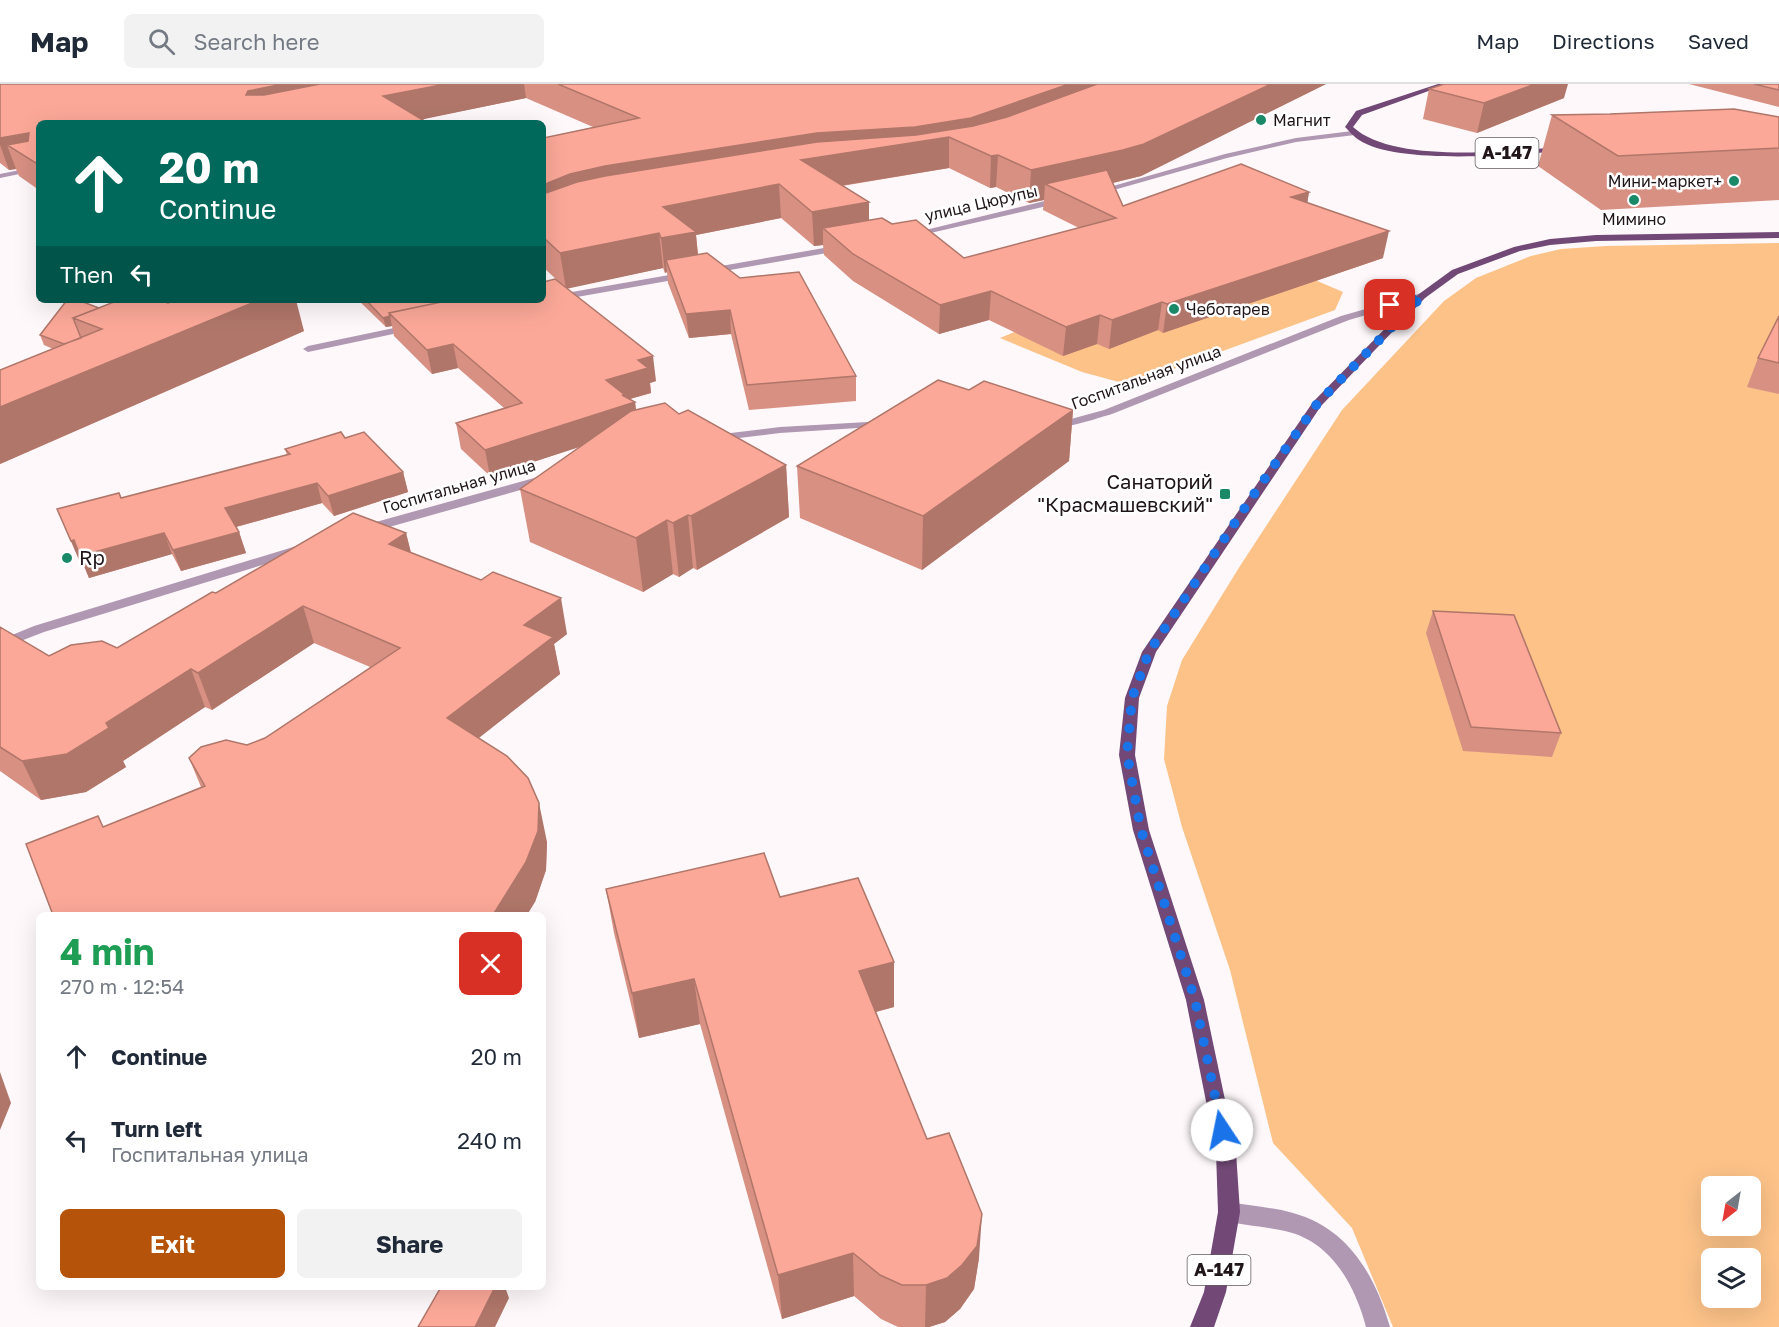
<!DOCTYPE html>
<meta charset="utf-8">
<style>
:root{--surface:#fff;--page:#f2f2f3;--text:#1f2937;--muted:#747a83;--line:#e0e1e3;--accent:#b45309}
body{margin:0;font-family:"Golos Text",sans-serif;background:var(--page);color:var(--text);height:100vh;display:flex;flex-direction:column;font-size:22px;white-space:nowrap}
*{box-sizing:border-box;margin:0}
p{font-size:20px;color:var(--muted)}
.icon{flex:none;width:33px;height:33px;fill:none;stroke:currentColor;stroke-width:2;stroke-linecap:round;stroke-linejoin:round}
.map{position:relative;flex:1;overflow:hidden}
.details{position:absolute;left:36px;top:828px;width:510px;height:378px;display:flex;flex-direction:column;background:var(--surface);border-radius:9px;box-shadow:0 6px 24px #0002}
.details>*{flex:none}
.hud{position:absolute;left:36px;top:36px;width:510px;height:183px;border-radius:9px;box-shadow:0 6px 24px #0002;background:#00695c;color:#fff;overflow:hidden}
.needle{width:39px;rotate:211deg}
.buttons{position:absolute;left:1701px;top:1092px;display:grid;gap:12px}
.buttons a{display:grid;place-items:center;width:60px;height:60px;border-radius:9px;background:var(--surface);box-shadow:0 6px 24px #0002;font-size:30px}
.pin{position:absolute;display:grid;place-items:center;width:51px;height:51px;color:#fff;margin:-26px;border-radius:12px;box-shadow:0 3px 9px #0006}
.me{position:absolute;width:66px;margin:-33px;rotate:349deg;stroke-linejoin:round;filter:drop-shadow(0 0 4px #0008)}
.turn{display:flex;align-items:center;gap:21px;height:126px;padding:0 24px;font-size:27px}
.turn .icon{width:78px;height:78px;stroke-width:2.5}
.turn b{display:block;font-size:42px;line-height:51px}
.then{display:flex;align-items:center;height:57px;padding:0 24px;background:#0003;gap:12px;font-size:22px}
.round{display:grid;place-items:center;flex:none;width:63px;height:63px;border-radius:9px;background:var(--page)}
.headline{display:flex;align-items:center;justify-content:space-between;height:102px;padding:0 24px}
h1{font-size:36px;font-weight:700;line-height:45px;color:#1e9e55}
.button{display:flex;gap:12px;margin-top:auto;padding:12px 24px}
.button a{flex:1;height:69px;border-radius:9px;background:var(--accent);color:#fff;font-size:24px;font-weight:700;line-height:69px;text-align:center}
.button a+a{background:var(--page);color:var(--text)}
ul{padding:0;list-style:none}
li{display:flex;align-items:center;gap:18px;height:84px;padding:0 24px}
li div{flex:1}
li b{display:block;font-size:22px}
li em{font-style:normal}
header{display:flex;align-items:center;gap:36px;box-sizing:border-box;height:84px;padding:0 30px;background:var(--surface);border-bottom:2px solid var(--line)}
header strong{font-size:28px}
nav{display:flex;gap:33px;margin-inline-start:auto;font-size:21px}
.search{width:420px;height:54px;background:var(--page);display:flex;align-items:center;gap:15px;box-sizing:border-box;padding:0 21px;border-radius:9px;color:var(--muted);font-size:22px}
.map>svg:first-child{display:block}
.green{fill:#fcc288;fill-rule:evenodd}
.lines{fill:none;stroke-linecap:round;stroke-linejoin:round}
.minor{fill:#b098b2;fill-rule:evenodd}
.major{fill:#714876;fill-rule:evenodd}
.wall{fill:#d89083;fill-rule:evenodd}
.shaded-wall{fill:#b0766a}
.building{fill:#fba898;stroke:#b0766a;stroke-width:1.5}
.route{stroke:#1a73e8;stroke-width:10;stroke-dasharray:0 18}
.poi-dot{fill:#198968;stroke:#fff;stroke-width:2}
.labels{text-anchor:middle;stroke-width:5;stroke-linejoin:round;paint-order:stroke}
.far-poi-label{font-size:16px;fill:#201519;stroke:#fff;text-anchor:start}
.far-street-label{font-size:16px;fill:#201519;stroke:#fff}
.shield{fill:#fff;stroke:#635b5e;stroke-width:1.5}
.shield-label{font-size:18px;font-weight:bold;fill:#201519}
.poi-label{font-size:20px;fill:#201519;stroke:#fff;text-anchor:end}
</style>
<header>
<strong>Map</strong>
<div class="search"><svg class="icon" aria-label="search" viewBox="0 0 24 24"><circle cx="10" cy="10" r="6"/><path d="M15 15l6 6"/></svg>Search here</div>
<nav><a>Map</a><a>Directions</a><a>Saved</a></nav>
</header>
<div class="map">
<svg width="1779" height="1243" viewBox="0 0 1779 1243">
<rect width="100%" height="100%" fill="#fef8fa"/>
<!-- green -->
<path class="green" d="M1779,159V1243H1393L1352,1144L1273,1059L1230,886L1182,743L1164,675L1167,622L1182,576L1240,482L1342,326L1444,217L1476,194L1531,172L1561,165L1606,162ZM1712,1102H1750V1142H1712ZM1712,1174H1750V1214H1712Z
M1252,169L1343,208L1335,226L1130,301L1082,288L1000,254L1067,226Z"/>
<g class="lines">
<!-- minor -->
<path class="minor" d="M1352,47H1355V51L1296,58L1227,74L1096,111L1092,108L1225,70L1296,54Z
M39,82V86L0,94V90Z
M1061,113L1065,116L1064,118L909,154L905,151Z
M841,161L844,162V166L543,219L538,216H543V213Z
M1422,209L1427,212L1425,214L1349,236L1112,330C1097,334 1058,349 1046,340L1048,338L1071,335L1104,326L1341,232Z
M413,240L418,243L417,245L308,268L303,265L308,262Z
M885,337L889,338V342L780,349L714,357L708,354L714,351L780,343Z
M545,391L551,395L549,398L368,449H358L357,446L358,443Z
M303,460L308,461L309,464L308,467L44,548L0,565V556L34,542Z
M1229,1118C1250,1122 1272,1123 1293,1129C1348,1144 1375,1191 1390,1243H1366C1355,1201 1331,1157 1285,1147C1264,1142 1241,1142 1221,1135L1218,1128L1221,1121Z"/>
<!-- major -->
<path class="major" d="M1438,0H1448L1362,31L1353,43C1393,80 1508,67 1561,63L1565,65L1561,67C1515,71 1396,81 1359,56C1354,53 1349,47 1345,43L1356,27Z
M1779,148V154L1596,157L1550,161L1520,167L1458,190L1425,214L1321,322L1156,568L1139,614L1135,671L1149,746L1204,916L1236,1068L1240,1128L1226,1208L1214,1243H1190L1204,1208L1218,1128L1216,1068L1186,916L1133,746L1119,671L1125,614L1142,568L1313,318L1419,210L1452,186L1514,163L1550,155L1596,151Z"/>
</g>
<!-- wall -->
<path class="wall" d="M0,0H1326L1141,92L1113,99L1123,122L1309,108L1307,119L1383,174L1163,249L1158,246L1109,265L1097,260L1063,272L989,236L939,250L853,197L824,171L823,161L814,162L781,134L696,151L698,170L856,292V317L749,326L731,250L689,254L668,199L667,188L665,189L663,184L567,204L656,297L650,299L651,309L630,315L635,318L636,326L679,330L786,381L789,433L697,486L693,484L679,493L673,490L643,508L530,458L520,405L581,362L490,392L461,365L456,339L504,324L458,284L432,290L394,252L392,242L386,243L358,216H543L559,198L543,183V54L593,43L526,14L422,35L39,39V106L19,92L16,85L9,86L0,79ZM949,84L990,104L996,103L1029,119L1044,116L1043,126L1079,144L964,174L892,140L869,136L842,102Z
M1689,0H1779V23Z
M1429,5L1564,14L1477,49L1423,35Z
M1552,31L1779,33V116L1601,126L1538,82Z
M67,216L99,224L168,219L304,247L0,380V286L53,265L44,261L40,251Z
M1779,232V310L1747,303L1758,274Z
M969,306L1073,326L1069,377L922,486L800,434L797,382Z
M345,354L403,388L408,408L334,432L322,419L236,443L239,448L246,469L181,487L172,470L89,494L82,477L80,478L57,425L121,414L287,371L285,365Z
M406,449L411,469L567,550L554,560L560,590L478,654L547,758L546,786L535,818L103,743L201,703L189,674L247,661L265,654L370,583L314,559L212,626L205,623L123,677L126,683L86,708L41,716L0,687V543L49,572L117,564L216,509Z
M1433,527L1561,649L1552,673L1463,667L1426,549Z
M606,805L780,813L894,923L876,928L927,1055L979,1174L974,1205L960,1225L945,1238L929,1243H898L881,1235L854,1212L782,1235L700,940L639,954L614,849Z"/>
<!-- shaded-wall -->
<path class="shaded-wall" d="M283,0H432L255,39L246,11L248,7Z
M446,0H524L526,14L405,39L383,12Z
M1069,0H1147L949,53V84L802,108L801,83L543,137V101L570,90L605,82Z
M1271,0H1326L1141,92L1066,110L1045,100L1044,116L1029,119L1031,86Z
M1535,0H1568L1564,14L1477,49L1484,19Z
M29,49L39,76L7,61L16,85L9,86L0,61V54Z
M998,71L996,103L990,104L991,72Z
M779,100L781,134L696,151L699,183L666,176L667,188L665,189L661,154L663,123Z
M1309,108L1305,134L1291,113Z
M869,118V152L823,144V161L814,162L812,128Z
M1389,147L1383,174L1163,249L1167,220Z
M659,149L663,184L566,205L560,169Z
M991,207L989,236L939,250L940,221Z
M259,216H296L304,247L0,380V323Z
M1162,218L1158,246L1109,265L1112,236Z
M730,226L731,250L689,254L686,230Z
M1100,231L1097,260L1063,272L1066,243Z
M390,232L392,242L386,243L383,234Z
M453,260L458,284L432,290L427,266Z
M653,272L656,297L650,299L651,309L626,316L625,311L606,296L638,276Z
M635,318L638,344L490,392L485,366Z
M1073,326L1069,377L922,486L923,432Z
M786,381L789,433L697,486L691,432Z
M403,388L408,408L334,432L328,412Z
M317,399L322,419L232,444L225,424Z
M688,431L693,484L679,493L673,439Z
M667,436L673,490L643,508L636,454Z
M239,448L246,469L181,487L173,466Z
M164,449L172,470L89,494L82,477L80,478L71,457Z
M406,449L415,485L389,460Z
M561,514L567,550L554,560L560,590L456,672L447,634L524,541Z
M303,522L314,559L212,626L198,589Z
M191,585L205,623L123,677L126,683L86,708L41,716L22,677L106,639Z
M539,719L547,758L546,786L535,818L527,831H493Z
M894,878V923L860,932L859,887Z
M694,895L700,940L639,954L632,909Z
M0,988L11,1019L0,1046Z
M982,1130L979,1174L974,1205L960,1225L945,1238L929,1243H925L926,1201Z
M853,1169L854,1212L782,1235L778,1191Z
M495,1203H505L509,1214L495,1243H475Z"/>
<!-- building -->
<path class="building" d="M0,0H283L248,7L246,11H264L320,0H446L383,12L428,39H39V81L7,61L28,57L29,49L0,54Z
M558,0H1069L971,34L915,43L817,49L605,82L570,90L543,101V54L639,34Z
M1097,0H1271L1144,60L1123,66L1031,86L998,71L991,72L949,53L801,76L869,118L812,128L779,100L663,123L696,148L661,154L659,149L560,169L543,153V110L577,98L605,92L817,58L916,51L973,42L1007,33Z
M1444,0H1535L1484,19L1429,5Z
M1754,0H1779V6Z
M1734,25L1779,33V64L1618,72L1552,31L1610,30Z
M1241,80L1309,108L1291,113L1389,147L1167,220L1162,218L1112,236L1100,231L1066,243L991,207L940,221L853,170L823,144L882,134L892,140L916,136L964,174L1116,134L1045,100L1107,86L1123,122Z
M707,169L740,194L799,188L856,292L747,301L730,226L686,230L666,176Z
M555,195L653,272L638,276L648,284L606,296L625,311H622L635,318L485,366L456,339L522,319L453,260L427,266L389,229L451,216H543V198Z
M67,216H78L99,224L73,234L81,254L64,260L40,251Z
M119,216H159L168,219L176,216H259L0,323V286L102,245L73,234Z
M366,216H451L389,229L390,232L383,234Z
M1779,232V279L1758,274Z
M938,296L969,306L984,297L1073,326L923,432L797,382Z
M665,319L679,330L688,326L786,381L691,432L688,431L673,439L667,436L636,454L520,405L631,327Z
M341,348L345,354L364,348L403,388L328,412L317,399L225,424L239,448L173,466L164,449L80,472L74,456L71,457L57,425L119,409L121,414L290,370L285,365Z
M353,429L406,449L389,460L481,496L493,488L561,514L524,541L553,553L447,634L507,672L528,694L539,719L538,747L526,778L493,831H53L26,760L98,732L103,743L205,702L189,674L201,663L226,656L247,661L265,654L400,564L303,522L198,589L191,585L106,639L109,644L67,670L22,677L0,663V543L49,572L71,561L102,557L117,564L212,508L216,509Z
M1433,527L1514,531L1561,649L1471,643Z
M764,769L780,813L858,794L894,878L859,887L927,1055L949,1049L982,1130L977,1162L962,1181L947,1194L926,1201H902L880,1191L853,1169L778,1191L694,895L632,909L606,805Z
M441,1203H495L475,1243H418Z"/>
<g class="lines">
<!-- route -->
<path class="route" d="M1222,1046L1195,916L1141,746L1127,670L1132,614L1149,568L1250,416L1317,320L1422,212L1390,221"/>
</g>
<!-- markers -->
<g class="poi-dot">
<circle cx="1261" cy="36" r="6"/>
<circle cx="1734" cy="97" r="6"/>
<circle cx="1634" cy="116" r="6"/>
<circle cx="1174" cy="225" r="6"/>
<rect x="1219" y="404" width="12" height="12" rx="3"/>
<circle cx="67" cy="474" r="6"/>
</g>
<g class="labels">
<!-- far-poi labels -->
<g class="far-poi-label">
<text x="1273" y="42">Магнит</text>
<text x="1722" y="103" text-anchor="end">Мини-маркет+</text>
<text x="1634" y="141" text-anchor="middle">Мимино</text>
<text x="1186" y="231">Чеботарев</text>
</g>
<!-- far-street labels -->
<g class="far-street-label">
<text transform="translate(981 119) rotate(-13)" y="6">улица Цюрупы</text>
<text transform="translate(1146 293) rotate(-20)" y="6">Госпитальная улица</text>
<text transform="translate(459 402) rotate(-16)" y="6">Госпитальная улица</text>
</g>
<!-- shield labels -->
<g class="shield">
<rect x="1475.5" y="54" width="63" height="30" rx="4.5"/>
<rect x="1187.5" y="1171" width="63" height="30" rx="4.5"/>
</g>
<g class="shield-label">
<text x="1507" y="75">А-147</text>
<text x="1219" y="1192">А-147</text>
</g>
<!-- poi labels -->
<g class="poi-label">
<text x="1213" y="405">Санаторий<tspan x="1213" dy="23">"Красмашевский"</tspan></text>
<text x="79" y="481" text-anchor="start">Rp</text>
</g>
</g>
</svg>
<div class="buttons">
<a><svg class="needle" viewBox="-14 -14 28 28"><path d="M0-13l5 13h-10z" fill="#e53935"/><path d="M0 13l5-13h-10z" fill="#747a83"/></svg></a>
<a><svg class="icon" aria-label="layers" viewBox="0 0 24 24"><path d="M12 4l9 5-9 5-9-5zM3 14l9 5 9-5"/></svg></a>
</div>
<div class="pin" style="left:1390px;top:221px;background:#d93025"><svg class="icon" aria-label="arrive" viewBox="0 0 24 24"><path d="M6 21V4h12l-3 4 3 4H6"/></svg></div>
<svg class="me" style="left:1222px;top:1046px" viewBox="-20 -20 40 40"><circle r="19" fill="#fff"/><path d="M0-13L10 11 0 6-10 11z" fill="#1a73e8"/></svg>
<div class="hud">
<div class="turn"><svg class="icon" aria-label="ahead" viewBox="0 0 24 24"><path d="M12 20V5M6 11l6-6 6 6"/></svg><div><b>20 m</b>Continue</div></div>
<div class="then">Then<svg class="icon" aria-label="left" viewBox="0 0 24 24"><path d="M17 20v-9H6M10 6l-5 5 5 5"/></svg></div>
</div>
<section class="details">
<div class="headline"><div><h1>4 min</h1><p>270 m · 12:54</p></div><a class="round" style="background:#d93025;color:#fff"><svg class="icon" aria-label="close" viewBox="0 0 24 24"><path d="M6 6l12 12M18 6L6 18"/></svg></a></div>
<ul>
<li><svg class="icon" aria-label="ahead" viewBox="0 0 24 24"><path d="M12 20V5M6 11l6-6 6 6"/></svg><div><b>Continue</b></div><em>20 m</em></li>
<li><svg class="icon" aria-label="left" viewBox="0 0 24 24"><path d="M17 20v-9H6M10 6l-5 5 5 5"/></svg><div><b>Turn left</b><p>Госпитальная улица</p></div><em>240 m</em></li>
</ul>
<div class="button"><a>Exit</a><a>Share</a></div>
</section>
</div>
